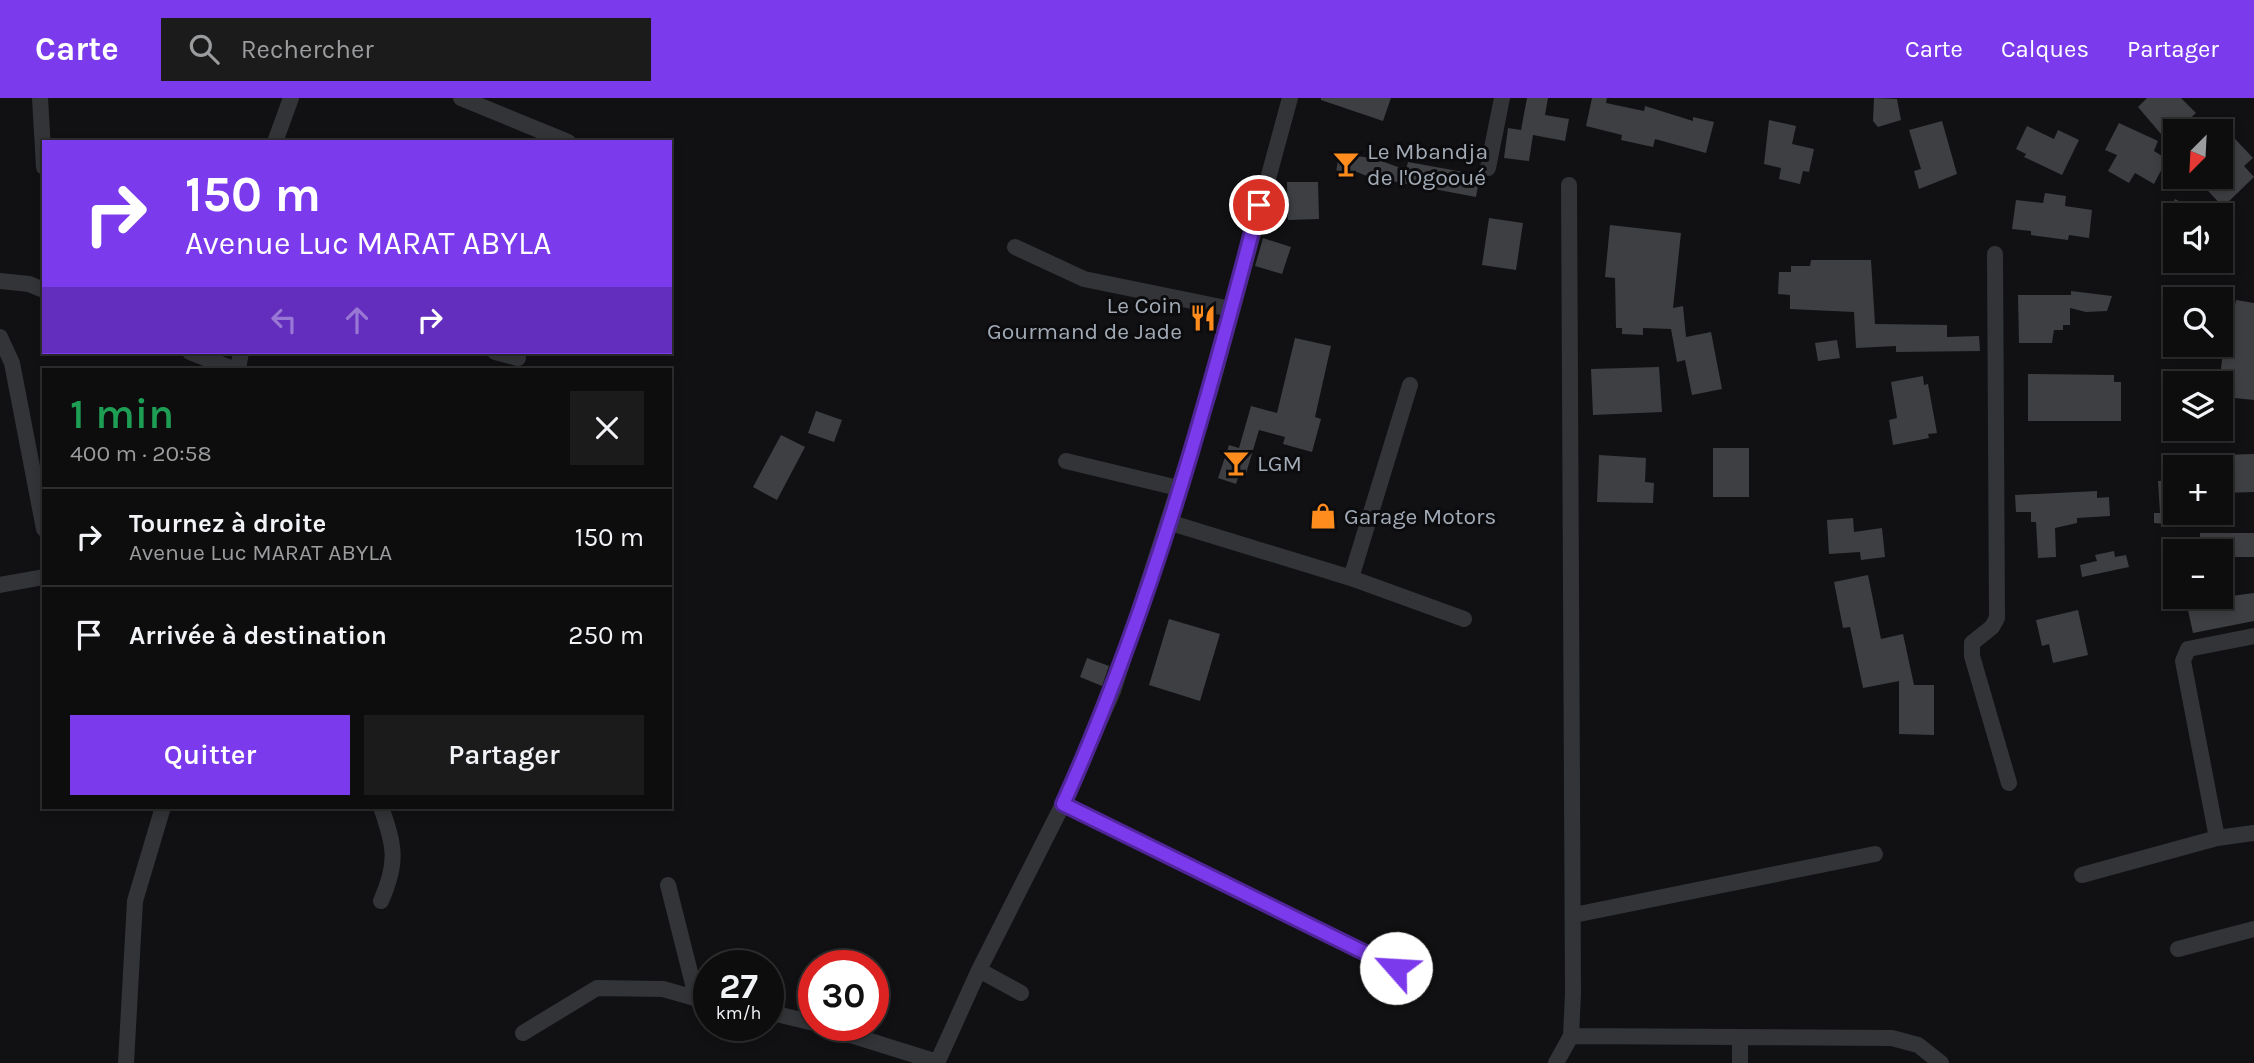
<!DOCTYPE html>
<html lang="fr">
<meta charset="utf-8">
<style>
:root{--surface:#0d0d0e;--page:#1b1b1c;--text:#f1f3f6;--muted:#9a9c9e;--line:#2d2d2e;--accent:#7c3aed}
body{margin:0;font-family:Karla,sans-serif;background:var(--page);color:var(--text);height:100vh;display:flex;flex-direction:column;font-size:26px;white-space:nowrap}
*{box-sizing:border-box;margin:0}
p{font-size:23px;color:var(--muted)}
.icon{flex:none;width:38px;height:38px;fill:none;stroke:currentColor;stroke-width:2;stroke-linecap:round;stroke-linejoin:round}
.map{position:relative;flex:1;overflow:hidden}
.side{position:absolute;left:42px;top:270px;width:630px;height:441px;display:flex;flex-direction:column;background:var(--surface);border-radius:0px;box-shadow:0 4px 10px #0003,0 0 0 2px var(--line)}
.side>*{flex:none}
.top-card{position:absolute;left:42px;top:42px;width:630px;height:214px;border-radius:0px;box-shadow:0 4px 10px #0003,0 0 0 2px var(--line);background:#7c3aed;color:#fff;overflow:hidden}
.needle{width:46px;rotate:204deg}
.controls{position:absolute;left:2163px;top:21px;display:grid;gap:14px}
.controls a{display:grid;place-items:center;width:70px;height:70px;border-radius:0px;background:var(--surface);box-shadow:0 4px 10px #0003,0 0 0 2px var(--line);font-size:35px}
.speed{position:absolute;left:693px;top:852px;display:flex;gap:14px;font-size:35px;font-weight:700;text-align:center}
.speed>*{display:grid;place-content:center;width:91px;height:91px;border-radius:50%;background:var(--surface);box-shadow:0 4px 10px #0003,0 0 0 2px var(--line);line-height:1}
.speed small{font-size:18px;font-weight:400}
.speed .limit{border:10px solid #d22;background:#fff;color:#111}
.pin{position:absolute;display:grid;place-items:center;width:60px;height:60px;color:#fff;margin:-30px;border:4px solid #fff;border-radius:50%;box-shadow:0 2px 7px #0007}
.me{position:absolute;width:77px;margin:-38px;rotate:296deg;stroke-linejoin:round;filter:drop-shadow(0 0 5px #0008)}
.turn{display:flex;align-items:center;gap:24px;height:147px;padding:0 28px;font-size:32px}
.turn .icon{width:91px;height:91px;stroke-width:2.5}
.turn b{display:block;font-size:49px;line-height:60px}
.lanes{display:flex;align-items:center;height:66px;padding:0 28px;background:#0003;justify-content:center;gap:35px;direction:ltr}
.lanes .off{opacity:.35}
.round{display:grid;place-items:center;flex:none;width:74px;height:74px;border-radius:0px;background:var(--page)}
.summary{display:flex;align-items:center;justify-content:space-between;height:119px;padding:0 28px}
h1{font-size:42px;font-weight:600;line-height:52px;color:#1e9e55}
.button{display:flex;gap:14px;margin-top:auto;padding:14px 28px}
.button a{flex:1;height:80px;border-radius:0px;background:var(--accent);color:#fff;font-size:28px;font-weight:600;line-height:80px;text-align:center}
.button a+a{background:var(--page);color:var(--text)}
ul{padding:0;list-style:none}
li{display:flex;align-items:center;gap:21px;height:98px;padding:0 28px;border-top:2px solid var(--line)}
li div{flex:1}
li b{display:block;font-size:26px}
li em{font-style:normal}
header{display:flex;align-items:center;gap:42px;box-sizing:border-box;height:98px;padding:0 35px;background:var(--accent);color:#fff}
header strong{font-size:33px}
nav{display:flex;gap:38px;margin-inline-start:auto;font-size:24px}
.search{width:490px;height:63px;background:var(--page);display:flex;align-items:center;gap:18px;box-sizing:border-box;padding:0 24px;border-radius:0px;color:var(--muted);font-size:26px}
.map>svg:first-child{display:block}
.building{fill:#3d3f43}
.lines{fill:none;stroke-linecap:round;stroke-linejoin:round}
.minor{stroke:#323438;stroke-width:16}
.route-casing{stroke:#51269a;stroke-width:18}
.route{stroke:#7c3aed;stroke-width:12}
.labels{text-anchor:middle;stroke-width:6;stroke-linejoin:round;paint-order:stroke}
.poi-label{font-size:23px;fill:#a1aab5;stroke:#0c0c0e;text-anchor:start}
</style>
<header>
<strong>Carte</strong>
<div class="search"><svg class="icon" aria-label="search" viewBox="0 0 24 24"><circle cx="10" cy="10" r="6"/><path d="M15 15l6 6"/></svg>Rechercher</div>
<nav><a>Carte</a><a>Calques</a><a>Partager</a></nav>
</header>
<div class="map">
<svg width="2254" height="965" viewBox="0 0 2254 965">
<rect width="100%" height="100%" fill="#111113"/>
<!-- building -->
<path class="building" d="M1321,0H1391L1383,23L1321,2Z
M1527,0H1548L1545,17L1569,21L1565,43L1533,37L1529,63L1504,60L1508,30L1521,32Z
M1592,0H1607L1606,5L1644,13L1645,8L1693,23V19L1714,24L1706,55L1655,41L1653,49L1621,42L1622,37L1586,28Z
M1874,0L1897,1L1901,22L1878,29L1873,23Z
M2147,0H2181L2196,15L2175,34L2166,23L2161,36L2138,9Z
M1769,22L1796,28L1792,46L1814,51L1809,74L1803,73L1800,86L1779,81L1781,70L1764,66Z
M1942,23L1957,76L1919,91L1914,73L1921,71L1909,32Z
M2119,25L2158,43L2154,53L2167,61L2154,86L2135,75L2129,85L2108,73L2117,57L2105,52Z
M2221,26L2253,60L2244,68L2254,79L2223,109L2197,81L2199,79L2224,92L2212,79H2221Z
M2027,28L2054,41L2058,32L2079,42L2062,77L2024,59L2026,56L2016,51Z
M1339,55L1376,61L1406,72L1408,64L1480,77L1476,99L1386,82L1385,85L1354,73L1353,78L1336,75Z
M1287,84H1318L1319,121L1288,122Z
M2045,95L2066,98L2065,108L2092,112L2089,140L2069,137L2068,142L2031,137V133L2012,131L2016,102L2043,105Z
M2175,101L2206,117H2167Z
M1489,120L1523,125L1516,172L1482,167Z
M1610,127L1681,135L1673,210L1683,208L1686,239L1711,234L1722,291L1692,297L1685,262L1677,264L1671,231L1643,230V237L1622,236V230H1616L1615,180L1605,179Z
M1263,140L1291,149L1282,176L1255,168Z
M1811,162H1871L1875,226L1947,227V239L1979,238L1980,253L1896,254V248L1856,250L1854,214L1790,211V197L1778,196L1779,174H1791V168H1810Z
M2071,193L2112,198L2107,213L2086,214L2070,210V227H2063V232H2054L2052,245H2019L2018,197H2071Z
M2236,202L2254,205V302L2225,299L2227,280H2220L2223,253H2227Z
M1295,240L1331,248L1315,319L1321,321L1312,354L1283,346L1285,339L1259,332L1245,379L1239,377L1236,386L1218,380L1229,347L1239,350L1251,308L1277,315Z
M1837,242L1840,260L1818,263L1815,245Z
M1659,269L1662,314L1593,317L1591,271Z
M2175,273V298H2162L2161,274Z
M2028,276L2114,277V284H2121V323H2028Z
M1923,278L1924,287L1928,286L1937,335L1928,336L1929,340L1893,347L1889,322L1897,320L1891,284Z
M816,313L842,322L834,344L808,335Z
M781,337L805,349L777,402L753,389Z
M1713,350H1749V399H1713Z
M2254,356V394L2224,395L2221,357Z
M1599,357L1646,360L1645,384L1654,385L1653,405L1597,404Z
M2175,382V415H2203L2202,429L2154,425V415H2160L2158,383Z
M2097,393V400L2109,399L2110,418L2077,420V425L2055,430L2056,459L2038,460L2036,424H2031V414H2016L2015,397Z
M1853,420L1854,434L1882,430L1885,459L1861,462L1860,454L1829,456L1827,422Z
M2200,435H2254V459H2221V453H2200Z
M2114,453L2115,459L2126,457L2129,469L2082,479L2080,467L2097,463L2095,457Z
M1868,477L1881,541L1903,536L1914,587H1934V637L1899,636V583L1863,590L1850,529L1843,530L1834,484Z
M2254,495V523L2193,535L2185,499H2201V502Z
M2078,512L2088,557L2053,565L2049,546L2042,548L2036,522Z
M1169,521L1220,536L1200,603L1149,587Z
M1087,560L1109,568L1102,588L1080,579Z"/>
<g class="lines">
<!-- minor -->
<path class="minor" d="M40,0L44,69
M461,0L568,44
M275,44L291,0
M1488,70L1502,0
M1015,149L1084,181L1231,211
M1995,156L1997,520L1992,529L1972,545V558L2009,685
M0,183L29,186L44,192
M0,239L12,265L44,431
M190,254L233,271
M495,254L518,260
M238,271L241,254
M1066,363L1178,390
M1168,424L1351,480L1464,521
M1351,480L1410,287
M0,487L44,479
M1063,706L1396,870
M2217,740L2183,563L2188,551L2254,538
M2082,777L2217,740L2254,735
M668,787L697,902
M381,803C398,764 395,749 381,709
M1574,817L1875,756
M2178,851L2254,831
M979,872L1021,895
M768,914L814,925
M822,928L937,964
M523,935L597,890L663,891L709,904
M1571,938L1892,940L1918,947L1941,965
M1740,941V965
M126,965L135,803L163,709
M937,965L979,872L1063,706L1113,593L1211,290L1290,0
M1556,965L1571,938L1573,896L1569,87"/>
</g>
<g class="lines">
<!-- route casing -->
<g class="route-casing">
<path id="route" d="M1259,107C1206,310 1150,514 1063,706L1396,870"/>
</g>
<!-- route -->
<use href="#route" class="route"/>
</g>
<!-- icons -->
<defs>
<g id="bar-bare" transform="scale(2.1)"><path d="M-6-5H6L.8 .8V4.5H3.5V6h-7V4.5H-.8V.8Z" fill="#ff8c1d" stroke="#0c0c0e" stroke-width="2.5" paint-order="stroke"/></g>
<g id="restaurant-bare" transform="scale(2.1)"><path d="M-5-6h1v4h1v-4h1v4h1v-4h1v5L-1.5 .5V6h-2V.5L-5-1ZM5-6V6H3V1.5H1.5Q1.5-4 5-6Z" fill="#ff8c1d" stroke="#0c0c0e" stroke-width="2.5" paint-order="stroke"/></g>
<g id="shop-bare" transform="scale(2.1)"><path d="M-5-2.5h2.3a2.7 3.5 0 0 1 5.4 0H5L5.5 6h-11ZM-1.5-2.5h3a1.5 2.3 0 0 0-3 0Z" fill="#ff8c1d" stroke="#0c0c0e" stroke-width="2.5" paint-order="stroke"/></g>
</defs>
<g fill-rule="evenodd">
<use href="#bar-bare" x="1346" y="66"/>
<use href="#restaurant-bare" x="1203" y="220"/>
<use href="#bar-bare" x="1236" y="365"/>
<use href="#shop-bare" x="1323" y="418"/>
</g>
<g class="labels">
<!-- poi labels -->
<g class="poi-label">
<text x="1367" y="61">Le Mbandja<tspan x="1367" dy="26">de l'Ogooué</tspan></text>
<text x="1182" y="215" text-anchor="end">Le Coin<tspan x="1182" dy="26">Gourmand de Jade</tspan></text>
<text x="1257" y="373">LGM</text>
<text x="1344" y="426">Garage Motors</text>
</g>
</g>
</svg>
<div class="controls">
<a><svg class="needle" viewBox="-14 -14 28 28"><path d="M0-13l5 13h-10z" fill="#e53935"/><path d="M0 13l5-13h-10z" fill="#9a9c9e"/></svg></a>
<a><svg class="icon" aria-label="sound" viewBox="0 0 24 24"><path d="M4 9h4l5-4v14l-5-4H4zM17 9q2 3 0 6"/></svg></a>
<a><svg class="icon" aria-label="search" viewBox="0 0 24 24"><circle cx="10" cy="10" r="6"/><path d="M15 15l6 6"/></svg></a>
<a><svg class="icon" aria-label="layers" viewBox="0 0 24 24"><path d="M12 4l9 5-9 5-9-5zM3 14l9 5 9-5"/></svg></a>
<a>+</a>
<a>−</a>
</div>
<div class="speed"><div>27<small>km/h</small></div><div class="limit">30</div></div>
<div class="pin" style="left:1259px;top:107px;background:#d93025"><svg class="icon" aria-label="arrive" viewBox="0 0 24 24"><path d="M6 21V4h12l-3 4 3 4H6"/></svg></div>
<svg class="me" style="left:1396px;top:870px" viewBox="-20 -20 40 40"><circle r="19" fill="#fff"/><path d="M0-13L10 11 0 6-10 11z" fill="#7c3aed"/></svg>
<div class="top-card">
<div class="turn"><svg class="icon" aria-label="right" viewBox="0 0 24 24"><path d="M7 20v-9h11M14 6l5 5-5 5"/></svg><div><b>150 m</b>Avenue Luc MARAT ABYLA</div></div>
<div class="lanes"><svg class="icon off" aria-label="left" viewBox="0 0 24 24"><path d="M17 20v-9H6M10 6l-5 5 5 5"/></svg><svg class="icon off" aria-label="ahead" viewBox="0 0 24 24"><path d="M12 20V5M6 11l6-6 6 6"/></svg><svg class="icon" aria-label="right" viewBox="0 0 24 24"><path d="M7 20v-9h11M14 6l5 5-5 5"/></svg></div>
</div>
<section class="side">
<div class="summary"><div><h1>1 min</h1><p>400 m · 20:58</p></div><a class="round"><svg class="icon" aria-label="close" viewBox="0 0 24 24"><path d="M6 6l12 12M18 6L6 18"/></svg></a></div>
<ul>
<li><svg class="icon" aria-label="right" viewBox="0 0 24 24"><path d="M7 20v-9h11M14 6l5 5-5 5"/></svg><div><b>Tournez à droite</b><p>Avenue Luc MARAT ABYLA</p></div><em>150 m</em></li>
<li><svg class="icon" aria-label="arrive" viewBox="0 0 24 24"><path d="M6 21V4h12l-3 4 3 4H6"/></svg><div><b>Arrivée à destination</b></div><em>250 m</em></li>
</ul>
<div class="button"><a>Quitter</a><a>Partager</a></div>
</section>
</div>
